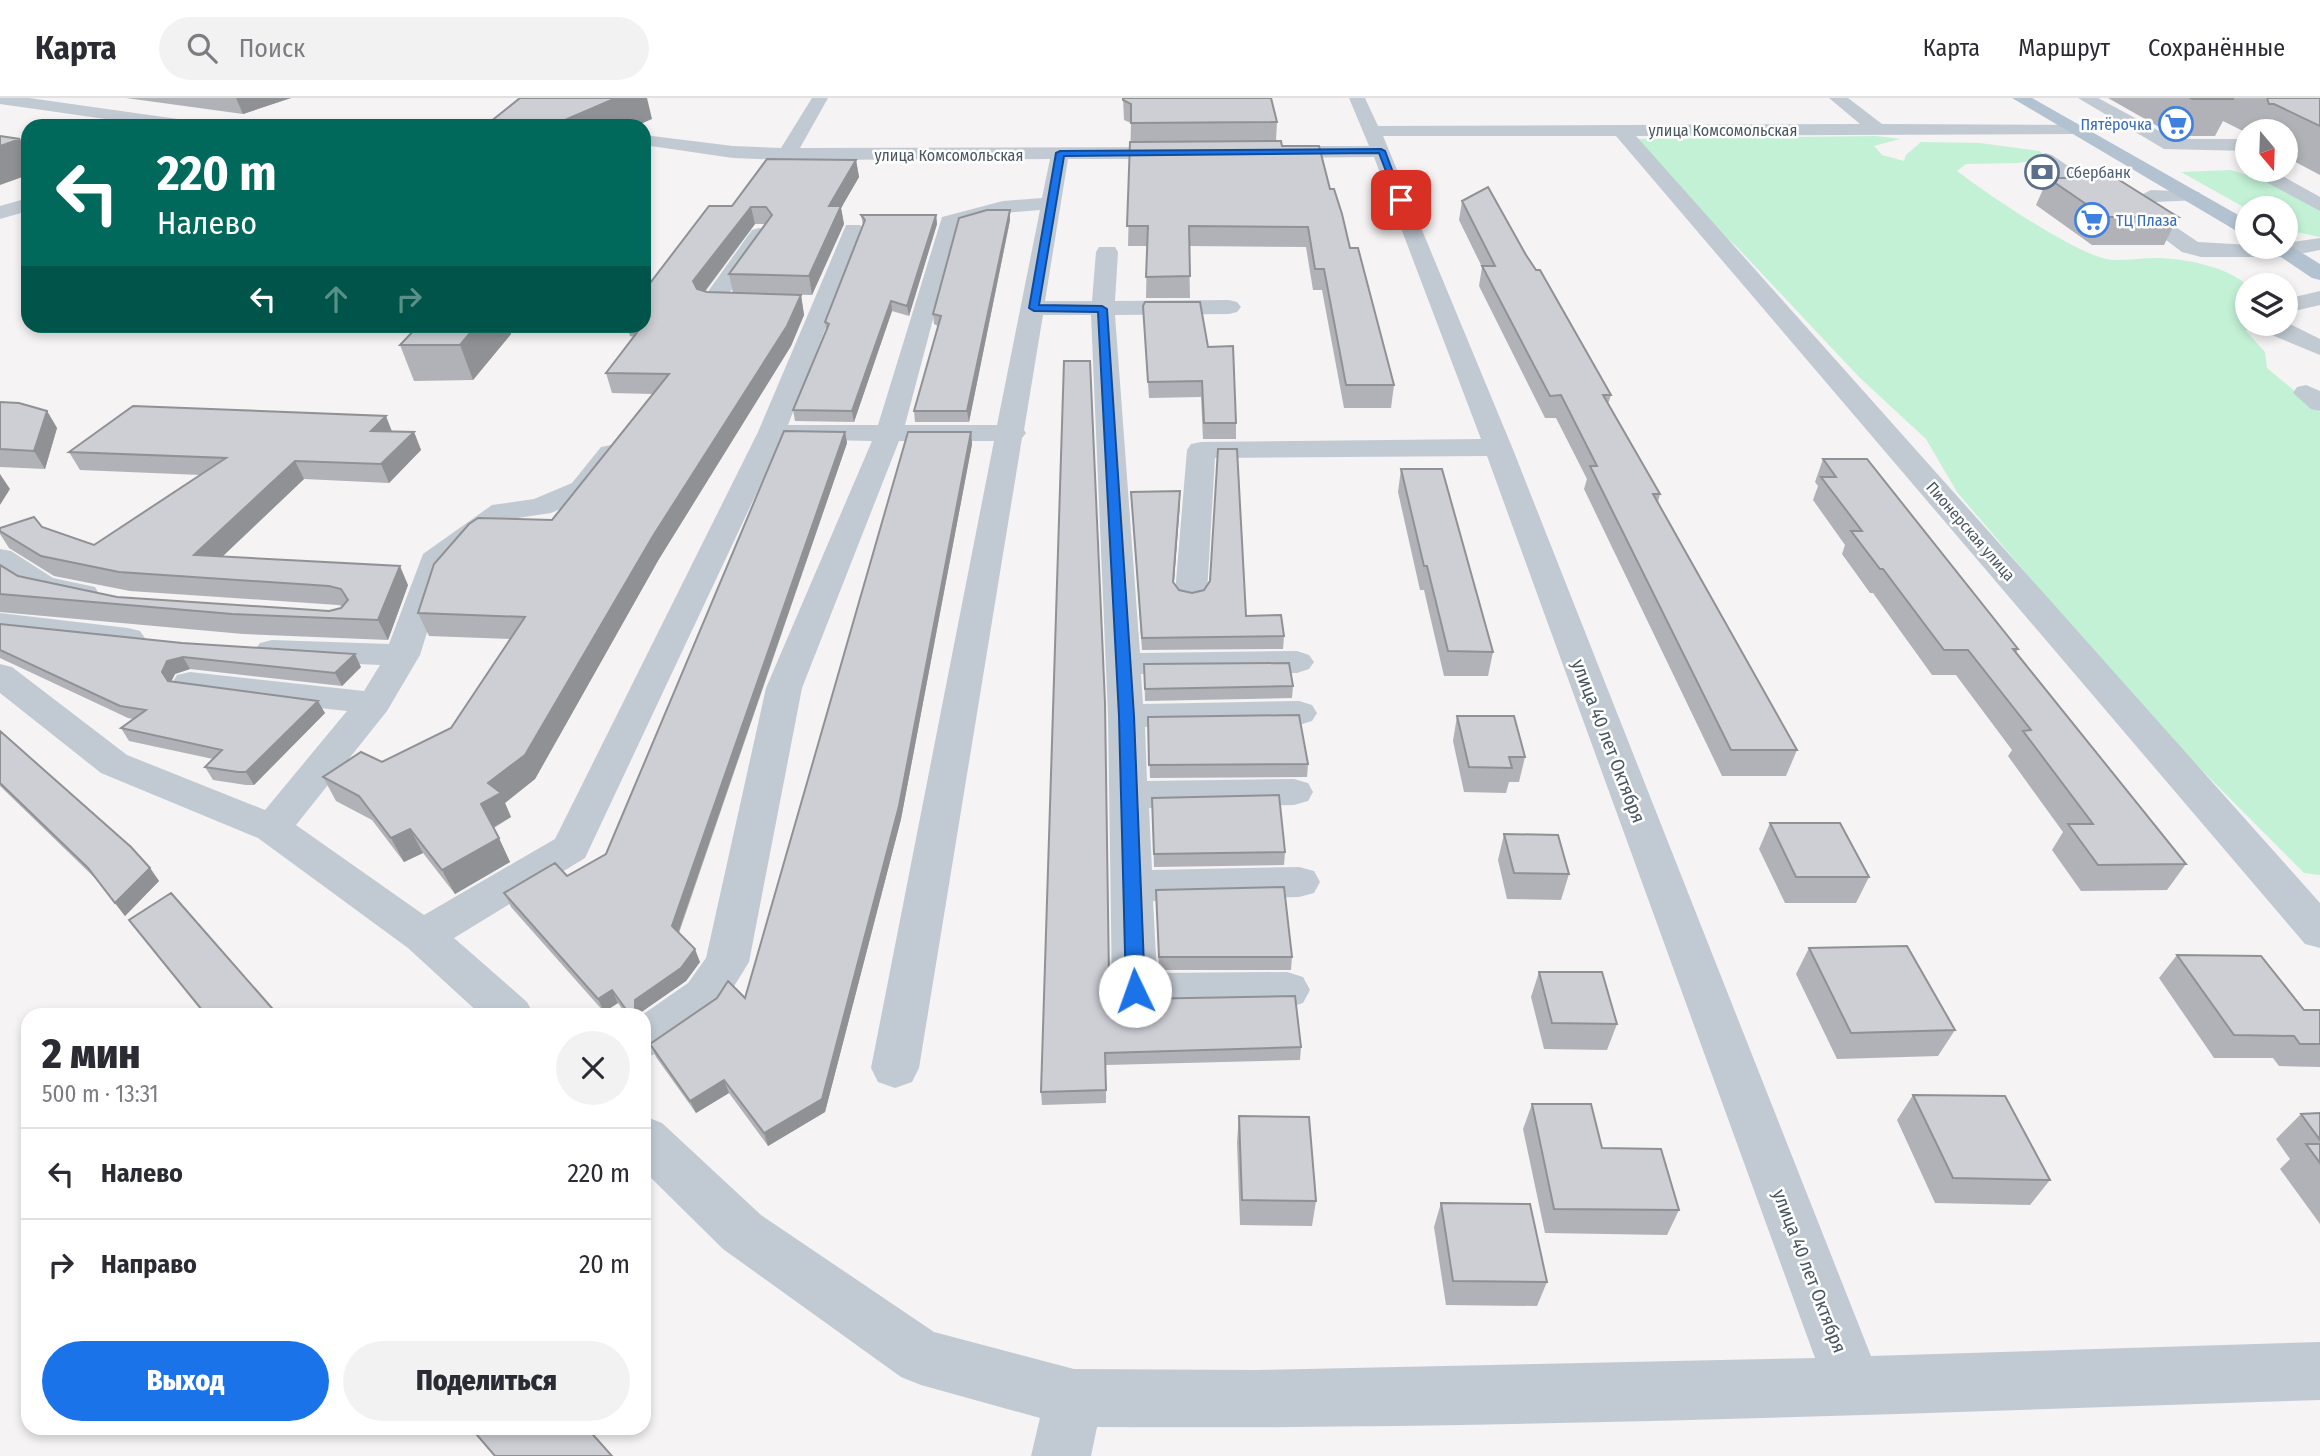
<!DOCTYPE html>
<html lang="ru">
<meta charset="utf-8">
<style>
:root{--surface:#fff;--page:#f2f2f3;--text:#2b2b33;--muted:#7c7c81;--line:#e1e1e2;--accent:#1a73e8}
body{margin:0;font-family:"Fira Sans Condensed",sans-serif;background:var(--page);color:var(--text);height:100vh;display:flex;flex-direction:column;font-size:26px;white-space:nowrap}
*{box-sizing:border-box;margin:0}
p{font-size:23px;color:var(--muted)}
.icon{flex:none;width:38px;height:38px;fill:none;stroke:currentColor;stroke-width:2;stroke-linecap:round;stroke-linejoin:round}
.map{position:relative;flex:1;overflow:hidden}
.panel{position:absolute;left:21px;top:910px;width:630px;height:427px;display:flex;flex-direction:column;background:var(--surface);border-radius:21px;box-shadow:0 4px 10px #0003}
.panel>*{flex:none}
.top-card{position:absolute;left:21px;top:21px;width:630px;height:214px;border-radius:21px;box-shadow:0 4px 10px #0003;background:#00695c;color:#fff;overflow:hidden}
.needle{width:46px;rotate:161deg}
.buttons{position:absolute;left:2235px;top:21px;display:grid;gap:14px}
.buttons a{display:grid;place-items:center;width:63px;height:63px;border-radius:50%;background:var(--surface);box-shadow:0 4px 10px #0003;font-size:35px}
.pin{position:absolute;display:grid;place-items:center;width:60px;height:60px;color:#fff;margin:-30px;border-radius:14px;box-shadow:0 4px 10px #0006}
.me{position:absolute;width:77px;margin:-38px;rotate:357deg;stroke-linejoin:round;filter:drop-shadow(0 0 5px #0008)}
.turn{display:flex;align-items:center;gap:24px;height:147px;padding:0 21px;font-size:32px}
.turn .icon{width:91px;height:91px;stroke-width:2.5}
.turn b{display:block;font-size:49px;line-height:60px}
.lanes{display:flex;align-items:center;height:66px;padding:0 21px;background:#0003;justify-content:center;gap:35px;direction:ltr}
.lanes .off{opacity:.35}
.round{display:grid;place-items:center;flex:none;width:74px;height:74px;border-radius:37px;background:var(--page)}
.head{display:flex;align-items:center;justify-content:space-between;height:119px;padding:0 21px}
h1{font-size:42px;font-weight:800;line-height:52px}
.cta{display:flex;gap:14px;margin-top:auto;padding:14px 21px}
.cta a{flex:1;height:80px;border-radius:42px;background:var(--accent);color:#fff;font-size:28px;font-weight:800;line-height:80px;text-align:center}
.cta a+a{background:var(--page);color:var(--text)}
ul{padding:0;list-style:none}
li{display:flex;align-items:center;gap:21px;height:91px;padding:0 21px;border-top:2px solid var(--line)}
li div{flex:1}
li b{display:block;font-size:26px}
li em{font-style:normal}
header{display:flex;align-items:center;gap:42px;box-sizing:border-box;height:98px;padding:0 35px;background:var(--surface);border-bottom:2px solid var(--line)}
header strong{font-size:33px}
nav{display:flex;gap:38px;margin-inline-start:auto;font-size:24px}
.search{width:490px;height:63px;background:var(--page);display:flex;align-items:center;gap:18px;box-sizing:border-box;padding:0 24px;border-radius:38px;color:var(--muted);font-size:26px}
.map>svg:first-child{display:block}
.green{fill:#c3f1d5}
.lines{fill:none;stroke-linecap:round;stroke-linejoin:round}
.minor{fill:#c1cad2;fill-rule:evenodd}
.major{fill:#b3c2d1;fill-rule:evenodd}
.wall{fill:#b0b2b7}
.shaded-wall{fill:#909195}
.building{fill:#cdcfd5;stroke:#909195;stroke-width:2}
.route{fill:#1a73e8;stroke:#114b97;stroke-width:2}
.labels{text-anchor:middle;stroke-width:5;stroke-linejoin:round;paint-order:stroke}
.far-shop-label{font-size:16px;fill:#366cbe;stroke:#fff;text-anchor:end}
.far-street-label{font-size:16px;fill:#4a5661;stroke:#fff}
.far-service-label{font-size:16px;fill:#4e5e75;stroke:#fff;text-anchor:start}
.street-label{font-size:19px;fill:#4a5661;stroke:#fff}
</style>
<header>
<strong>Карта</strong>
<div class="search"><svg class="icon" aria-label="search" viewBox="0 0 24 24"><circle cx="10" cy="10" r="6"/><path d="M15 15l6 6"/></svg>Поиск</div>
<nav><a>Карта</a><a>Маршрут</a><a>Сохранённые</a></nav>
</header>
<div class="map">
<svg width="2320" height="1358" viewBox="0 0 2320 1358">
<rect width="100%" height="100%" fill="#f5f3f3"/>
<!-- green -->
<path class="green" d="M1876,38L1900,41L1874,48L1882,57L1904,63L1906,57L1921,44L1980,45L2040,53L2047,60L2018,65L1966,66L1957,73C1989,97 2069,152 2106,161C2121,164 2140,160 2155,160C2182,160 2226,168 2247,187L2249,226L2246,233L2265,254L2267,270L2320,314V777L2304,775L2144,614L1957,394L1926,341L1859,279L1735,147L1707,124L1634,41Z
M2231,72L2271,84L2320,112V139L2286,132V110L2247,111L2181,74Z"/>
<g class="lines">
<!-- minor -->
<path class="minor" d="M0,0H29L192,23L201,28H155L0,6Z
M812,0H828L800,50L1183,49L1192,55L1183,61H1068L1045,203H1092L1096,154L1099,149H1115L1118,154L1115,203L1229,202L1237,204L1241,209L1237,214L1229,216L1115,217L1140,555L1297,553L1309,557L1314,564L1309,571L1297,575L1141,576L1143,606L1299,603L1312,607L1317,615L1312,623L1299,627L1145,629L1147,683L1294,681L1308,685L1313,694L1308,703L1294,707L1149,710L1152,772L1299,769L1314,773L1320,784L1314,795L1299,799L1153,803L1157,875L1287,874L1303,879L1310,892L1303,905L1287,910L1135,911L1119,906L1112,893L1108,618L1091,217H1043L1024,332L1026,335L1022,340L919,970L912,984L895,990L878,984L871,970L994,343H899L802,590L749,864L720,911L661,954L644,960L642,917L688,885L706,860L766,590L872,343L782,341L585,760L454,840L527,904L534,917H481L408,850L258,740L101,675L0,595V566L12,569L127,657L265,712L347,613L190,596L177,593L172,585L177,577L190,574L364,593L380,567L272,562L260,559L255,552L260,545L272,542L389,546L423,456L492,407L534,401L572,385L601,349L611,347L621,349L625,355L592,397L551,415L511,421L448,467L420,557L387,613L296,727L424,817L555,741L758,334L846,127H860L864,131L788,327H878L942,119L1003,103L1042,100L1050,61L787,62L733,60L644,47V37L733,48L781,50ZM1040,112L997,327H905L958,127L1004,115Z
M1349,0H1365L1378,28L1860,26L1829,0H1848L1882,26L2080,27L2083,31L2080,35L2074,36L1636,38L2320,805V850L2305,846L1616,38H1383L1512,349L1871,1258L2320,1244V1302C1913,1315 1505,1332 1097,1329L1091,1358H1031L1040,1320L921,1287L901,1279L723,1151L644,1073V1018L662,1025L761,1117L934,1234L1074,1271L1255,1272L1815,1260L1487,358L1215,360L1207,495L1203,502L1191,505L1179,502L1175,495L1187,352L1191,346L1201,344L1481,341L1374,59L1268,60L1259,54L1268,48H1369Z
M2078,0H2098L2174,41H2247V53L2164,51Z
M2045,55L2052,57L2097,88L2129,90L2132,94L2129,98C2089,108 2069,86 2038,65L2036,61Z
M2248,72H2272L2320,99V113L2251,76Z
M2151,92L2199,94L2202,98L2199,102L2155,104L2146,109L2198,144L2286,149V145L2320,140V152L2283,159H2201L2182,154L2122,109L2125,105Z
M28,100V113L0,121V108Z
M759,130L766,132L770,136L728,197L762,200L766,205L762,210L754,212L704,209L700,204L704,199L752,132Z
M2320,193V207L2286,215V201Z
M2286,224L2320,241V257L2267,235L2263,226Z
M2306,287L2320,293V313L2311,311L2293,295L2297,289Z
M0,451L11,453L53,480L95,489L99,496L95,503C61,511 27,492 0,474Z
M0,515L128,530L140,533L145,540L140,547L128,550L0,535Z"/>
<!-- major -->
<path class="major" d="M2012,0H2032L2247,122V137L2240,135Z
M2286,145L2320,166V182L2312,180L2266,149H2286Z"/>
</g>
<!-- wall -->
<path class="wall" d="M126,0H291L243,16Z
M1123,0L1277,24L1276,43L1330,91L1394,287L1391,310H1344L1322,192H1313L1306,149L1189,148L1190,200H1146L1147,148H1128L1131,25L1124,22Z
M2108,0H2320V77L2286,59V33H2247V35L2223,23L2215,38H2175Z
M856,62L859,79L841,110L844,126L812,197L733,195L729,176L765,126H755L705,194L801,197L804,217L791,248L659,461L535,681L505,705L511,719L494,730L510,764L455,796L423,755L404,764L372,722L336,703L323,679L382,664L451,630L510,541L429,538L418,515L552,422L653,296L612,295L606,275L634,239L630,238L627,228H644V193L732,108Z
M2048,80L2178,119L2164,147H2092L2036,107Z
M1462,103L1526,157L1611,297L1608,306L1660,396L1658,404L1797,652L1786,678H1722L1584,391L1587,381L1556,320H1545L1479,188L1482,169L1459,122Z
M861,117H936L937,126L909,218L892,213L854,324L795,323L793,312L826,232L825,224L863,127Z
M1010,122L969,324H915L914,313L938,228L934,226L933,216Z
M1143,208L1208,249L1236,325V341H1203L1201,299L1149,300Z
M510,233L511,236L473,282L414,283L400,247Z
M0,304L47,313L57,330L45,371L0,369Z
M393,334H414L421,352L389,385L304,381L223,458L408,487L388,542L243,536L0,514V467L18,478L117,499L329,513L341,510L342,508L338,507L130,493L54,478L9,450L0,436V430L42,429L94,447L201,377L80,372L69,354Z
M845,334L847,345L679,835L700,864L686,883L640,915V917H626L618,905L604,914L511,809L504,795L567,778L606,756Z
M971,334L972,346L901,721L825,1014L768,1048L729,995L696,1015L656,959L650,946L745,900Z
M1823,361L2018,551L2016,555L2186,766L2167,792L2081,793L2052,752L2063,734L2008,658L2012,652L1956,577H1932L1873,495H1870L1842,456L1845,447L1813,402L1818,388L1815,384Z
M1401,371L1493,554L1488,578H1444L1424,492H1420L1398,394Z
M1180,393L1174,485L1179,492L1246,518L1284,538L1283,551L1142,552L1131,394Z
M0,526L361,569L342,588L190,571L175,576L171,583L325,615L254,687H246L213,682L205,669L213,661L129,643L121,630L133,621L128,620L0,560Z
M1144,566L1293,588L1292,600L1145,603Z
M1457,618L1525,659L1519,684H1509L1506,695L1464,694L1453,643Z
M1148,619L1308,666L1307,679L1150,680Z
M0,633L150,770L159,783L125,818L98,783L0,688Z
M1152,700L1285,754L1284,767L1154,769Z
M1770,725L1869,779L1856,805H1785L1759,751Z
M1504,736L1569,776L1561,802L1507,801L1498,762Z
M1156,792L1292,859L1291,872H1159Z
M1809,850L1955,932L1938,958L1837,961L1796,876Z
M2177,857L2304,912H2320V969L2279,968L2273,960H2214L2159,880Z
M1539,874L1617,926L1607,952L1544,951L1531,899Z
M1118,895L1301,949L1300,962L1106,967V1005L1042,1007L1041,994Z
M1913,997L2050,1082L2030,1107L1935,1105L1897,1022Z
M1532,1006L1602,1050L1679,1112L1667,1137L1545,1135L1523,1031Z
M2320,1015V1126L2280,1071L2290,1061L2276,1041L2301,1016Z
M1239,1018L1316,1103L1312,1128L1240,1127L1237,1044Z
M1441,1105L1547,1184L1537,1208L1446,1207L1434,1129Z"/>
<!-- shaded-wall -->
<path class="shaded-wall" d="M236,0H291L243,16Z
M616,0H647L652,21L636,28H551Z
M20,41L28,56V77L0,87V48Z
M856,62L859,79L841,110L844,126L812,197L809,178L829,108Z
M751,109L755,126L698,202L693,183Z
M1010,112V122L969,324L967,313Z
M936,117L937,126L909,218L907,208Z
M801,197L804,217L791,248L659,461L535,681L505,705L511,719L492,730L481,706L488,685L653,438Z
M891,203L892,213L854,324L852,313Z
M476,228H514L510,233L511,236L473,282L460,247Z
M47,313L57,330L45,371L34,353Z
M386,318L393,336L371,333Z
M414,334L421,352L389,385L381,366Z
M845,334L847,345L676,841L672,828Z
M971,334L972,346L901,721L825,1014L768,1048L764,1035Z
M295,363L304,381L204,476L194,457Z
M0,376L10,391L0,407Z
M1180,393V405L1173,496V484Z
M400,468L408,487L388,542L378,522Z
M355,556L361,569L342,588L335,575Z
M183,559L190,571L175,576L170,586L162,574L167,563Z
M318,603L325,615L254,687L246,674Z
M410,731L423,755L404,764L391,740Z
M499,740L510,764L455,796L442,772Z
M150,770L159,783L125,818L115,805Z
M695,851L700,864L686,883L640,915V917H635V902Z
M612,892L618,905L604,914L598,901Z
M724,982L729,995L696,1015L690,1003Z"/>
<!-- building -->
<path class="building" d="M520,0H616L551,28H485Z
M1123,0H1271L1277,24L1131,25V6L1123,2Z
M2190,0H2231L2234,1H2193Z
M2267,0H2320V28L2274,6H2269Z
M0,38L20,41L0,48Z
M1281,43L1282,48H1319L1330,91H1334L1342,116L1350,150H1358L1394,287H1346L1324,171H1315L1308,129L1189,128L1190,178L1146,179L1148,128H1127L1130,44Z
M767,61L856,62L829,108H841L809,178L729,176L772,117L766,109H751L693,183L697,191L707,194L801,197L787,228L653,438L525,657L488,685L501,695L481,706L499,740L442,772L410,731L391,740L359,698L323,679L361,654L382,664L451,630L525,519L418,515L434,466L469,426L478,420L552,422L669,276L606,275L642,228H644V225L649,219H644V193L709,108H732Z
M2048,80H2116L2178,119H2105Z
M1488,89L1526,157L1536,172H1540L1611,297H1603L1660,396H1653L1797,652H1731L1590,368H1597L1561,297L1550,298L1482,168H1495L1462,103Z
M987,112H1010L967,313H914L941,218L933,216L959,120Z
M861,117H936L907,208L891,203L852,313L793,312L829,226L825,224L865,122Z
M1145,204H1200L1208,249L1233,248L1236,325H1204L1202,283L1148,284L1143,208Z
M418,228H476L460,247H400Z
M1064,263H1090L1105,605L1109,881L1118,895L1135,901L1295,898L1301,949L1105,955L1106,992L1041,994Z
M0,304L19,305L47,313L34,353L0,351Z
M133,308L386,318L371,333L414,334L381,366L295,363L194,457L400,468L378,522L232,516L0,496V467L18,478L117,499L329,513L341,510L348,502L341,491L329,488L119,474L41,458L0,433V430L34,419L42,429L94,447L226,360L69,354Z
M784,333L845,334L672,828L695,851L681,870L635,902V917H630L612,892L598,901L504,795L555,765L567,778L606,756Z
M908,334H971L899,708L822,1001L764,1035L724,982L690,1003L650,946L717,900L728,883L745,900Z
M1218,351H1237L1246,518L1281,517L1284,538L1142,540L1131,394L1180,393L1173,484L1179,492L1192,495L1204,492L1210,483Z
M1823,361H1867L2018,551H2013L2186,766L2098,767L2068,726H2093L2023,633L2031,632L1968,552H1944L1883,471H1880L1851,433H1862L1821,379H1836Z
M1401,371H1442L1493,554L1448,553L1427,468H1424Z
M0,526L182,545L355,556L335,575L183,559L167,563L162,574L168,583L318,603L246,674H238L205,669L222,652L121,630L146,612L120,608L0,552Z
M1289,565L1293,588L1145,591L1144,566Z
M1299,617L1308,666L1149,667L1148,619Z
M1457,618H1514L1525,659H1509L1512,670L1469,669Z
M0,633L131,749L150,770L115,805L88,770L0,685Z
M1279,697L1285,754L1154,756L1152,700Z
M1770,725H1840L1869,779H1796Z
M1504,736L1558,737L1569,776L1514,775Z
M1284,789L1292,859H1159L1156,792Z
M171,795L278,917H206L129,822Z
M1907,848L1955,932L1851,935L1809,850Z
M2177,857L2261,858L2304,912H2320V946H2300L2294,938L2234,937Z
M1539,874H1602L1617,926L1552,925Z
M1913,997L2005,998L2050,1082L1953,1080Z
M1532,1006H1591L1602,1050L1661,1051L1679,1112L1554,1111Z
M2320,1015V1042L2301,1016Z
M1239,1018L1309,1019L1316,1103L1242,1102Z
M2306,1046H2320V1065Z
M1441,1105L1530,1106L1547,1184L1453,1183Z
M471,1330H587L612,1358H495Z"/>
<!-- route -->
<path class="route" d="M1381,51L1385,53L1404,104L1397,102L1379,55L1064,58L1039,207L1102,208L1107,211L1134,618L1145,893L1142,898L1135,900L1129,898L1126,893L1119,618L1098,214L1034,213L1029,210L1056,55L1060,53Z"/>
<!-- icons -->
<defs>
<g id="supermarket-ring" transform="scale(1.75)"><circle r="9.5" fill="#fff" stroke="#3f7fe0" stroke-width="1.5"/><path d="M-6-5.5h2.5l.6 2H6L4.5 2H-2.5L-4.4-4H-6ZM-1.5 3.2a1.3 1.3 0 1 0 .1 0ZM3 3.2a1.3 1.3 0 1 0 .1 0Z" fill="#3f7fe0"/></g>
<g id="bank-ring" transform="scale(1.75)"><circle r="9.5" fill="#fff" stroke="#5c6f8a" stroke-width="1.5"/><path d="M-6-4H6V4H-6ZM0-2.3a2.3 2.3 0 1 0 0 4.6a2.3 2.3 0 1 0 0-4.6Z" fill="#5c6f8a"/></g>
</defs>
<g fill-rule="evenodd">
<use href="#supermarket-ring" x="2176" y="26"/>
<use href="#bank-ring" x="2042" y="74"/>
<use href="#supermarket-ring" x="2092" y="122"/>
</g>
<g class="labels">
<!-- far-shop labels -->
<g class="far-shop-label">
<text x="2152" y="32">Пятёрочка</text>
<text x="2116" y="128" text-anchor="start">ТЦ Плаза</text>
</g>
<!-- far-street labels -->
<g class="far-street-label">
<text x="1723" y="38">улица Комсомольская</text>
<text x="949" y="63">улица Комсомольская</text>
<text transform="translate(1971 433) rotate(49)" y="6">Пионерская улица</text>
</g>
<!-- far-service labels -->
<g class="far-service-label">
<text x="2066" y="80">Сбербанк</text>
</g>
<!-- street labels -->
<g class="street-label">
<text transform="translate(1609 643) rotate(69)" y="7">улица 40 лет Октября</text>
<text transform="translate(1810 1173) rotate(69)" y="7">улица 40 лет Октября</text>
</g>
</g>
</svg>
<div class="buttons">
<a><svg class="needle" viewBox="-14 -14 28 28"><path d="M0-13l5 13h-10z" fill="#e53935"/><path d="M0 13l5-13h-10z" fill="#7c7c81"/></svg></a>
<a><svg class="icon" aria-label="search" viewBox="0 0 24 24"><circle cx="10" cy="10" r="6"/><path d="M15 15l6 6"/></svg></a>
<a><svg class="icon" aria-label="layers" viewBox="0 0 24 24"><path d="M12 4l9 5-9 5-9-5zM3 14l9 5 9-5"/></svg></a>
</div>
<div class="pin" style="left:1401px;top:102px;background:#d93025"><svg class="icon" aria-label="arrive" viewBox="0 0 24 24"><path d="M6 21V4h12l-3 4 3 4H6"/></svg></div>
<svg class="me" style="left:1135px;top:893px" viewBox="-20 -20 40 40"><circle r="19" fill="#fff"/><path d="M0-13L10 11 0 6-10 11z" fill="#1a73e8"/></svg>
<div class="top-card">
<div class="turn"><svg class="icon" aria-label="left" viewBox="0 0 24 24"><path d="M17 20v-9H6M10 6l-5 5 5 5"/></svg><div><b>220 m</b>Налево</div></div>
<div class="lanes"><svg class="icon" aria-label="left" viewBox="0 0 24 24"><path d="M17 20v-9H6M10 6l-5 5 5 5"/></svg><svg class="icon off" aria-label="ahead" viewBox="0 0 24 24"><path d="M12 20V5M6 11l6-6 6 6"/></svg><svg class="icon off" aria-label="right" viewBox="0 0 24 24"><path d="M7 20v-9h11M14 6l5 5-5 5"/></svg></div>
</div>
<section class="panel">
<div class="head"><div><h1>2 мин</h1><p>500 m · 13:31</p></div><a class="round"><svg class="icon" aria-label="close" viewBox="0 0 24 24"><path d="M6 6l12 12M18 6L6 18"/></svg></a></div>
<ul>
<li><svg class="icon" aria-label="left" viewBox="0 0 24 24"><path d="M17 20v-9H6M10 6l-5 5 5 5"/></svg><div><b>Налево</b></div><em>220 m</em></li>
<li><svg class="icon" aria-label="right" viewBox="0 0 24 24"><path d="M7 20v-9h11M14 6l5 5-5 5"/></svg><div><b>Направо</b></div><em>20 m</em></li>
</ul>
<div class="cta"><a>Выход</a><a>Поделиться</a></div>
</section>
</div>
